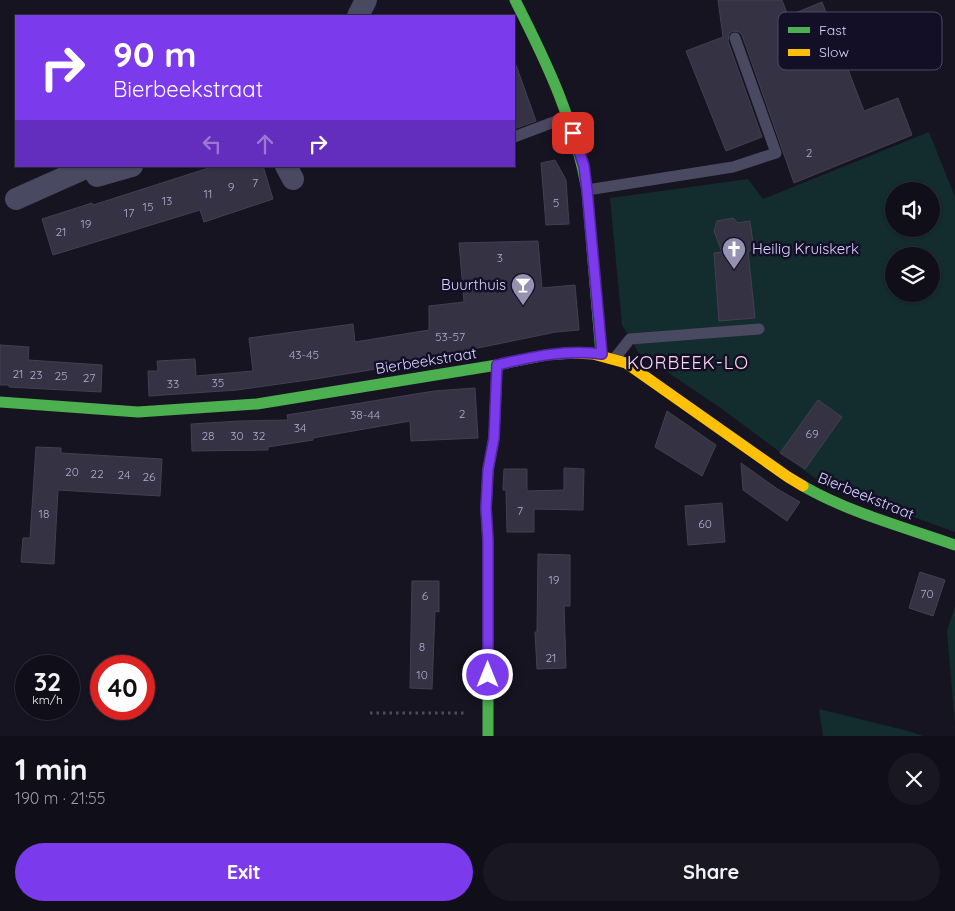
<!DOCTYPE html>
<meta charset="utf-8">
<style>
:root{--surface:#100f19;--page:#191822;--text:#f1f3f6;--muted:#9c9ca2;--line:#302f38;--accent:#7c3aed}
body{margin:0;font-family:Quicksand,sans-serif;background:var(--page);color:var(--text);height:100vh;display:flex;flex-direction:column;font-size:19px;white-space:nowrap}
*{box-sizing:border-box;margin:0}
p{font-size:16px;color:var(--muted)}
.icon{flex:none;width:28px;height:28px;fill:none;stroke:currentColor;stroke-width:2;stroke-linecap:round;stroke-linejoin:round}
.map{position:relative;height:736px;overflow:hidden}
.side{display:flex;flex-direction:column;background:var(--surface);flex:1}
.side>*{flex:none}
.hud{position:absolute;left:15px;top:15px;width:500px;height:152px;border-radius:0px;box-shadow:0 1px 4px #0004,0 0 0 1px var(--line);background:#7c3aed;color:#fff;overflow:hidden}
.tools{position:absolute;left:885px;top:182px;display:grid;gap:10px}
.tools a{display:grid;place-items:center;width:55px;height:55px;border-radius:50%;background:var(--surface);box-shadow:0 1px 4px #0004,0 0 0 1px var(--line);font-size:25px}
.speed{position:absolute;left:15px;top:655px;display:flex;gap:10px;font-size:25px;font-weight:700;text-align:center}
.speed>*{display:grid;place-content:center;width:65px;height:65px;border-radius:50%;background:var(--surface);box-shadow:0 1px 4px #0004,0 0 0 1px var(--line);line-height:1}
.speed small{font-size:12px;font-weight:400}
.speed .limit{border:8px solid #d22;background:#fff;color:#111}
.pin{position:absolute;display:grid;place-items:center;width:42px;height:42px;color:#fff;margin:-21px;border-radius:10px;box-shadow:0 2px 8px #0006}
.me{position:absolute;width:55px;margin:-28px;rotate:0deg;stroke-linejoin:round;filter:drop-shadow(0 0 4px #0008)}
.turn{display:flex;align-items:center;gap:18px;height:105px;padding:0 15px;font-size:22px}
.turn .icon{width:65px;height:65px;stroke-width:2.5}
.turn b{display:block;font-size:35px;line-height:42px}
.lanes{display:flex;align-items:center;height:48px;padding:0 15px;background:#0003;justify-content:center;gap:25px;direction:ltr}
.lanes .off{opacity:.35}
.round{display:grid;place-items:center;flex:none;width:52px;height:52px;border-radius:26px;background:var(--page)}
.head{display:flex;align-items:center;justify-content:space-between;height:85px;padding:0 15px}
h1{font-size:30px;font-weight:700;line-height:38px}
.cta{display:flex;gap:10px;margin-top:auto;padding:10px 15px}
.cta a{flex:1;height:58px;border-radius:30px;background:var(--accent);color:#fff;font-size:20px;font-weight:700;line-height:58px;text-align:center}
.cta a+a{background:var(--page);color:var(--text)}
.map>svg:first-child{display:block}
.green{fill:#132c2d;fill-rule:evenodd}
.building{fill:#343243;stroke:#433f54}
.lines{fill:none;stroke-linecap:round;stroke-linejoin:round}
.path{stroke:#44505f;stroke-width:3;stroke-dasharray:2.5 4;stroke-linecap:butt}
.lane{stroke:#4a4962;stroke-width:11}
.street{stroke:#4a4962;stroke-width:22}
.fast{stroke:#4caf50;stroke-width:11}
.slow{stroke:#ffc107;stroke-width:11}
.route-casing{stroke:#51269a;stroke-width:12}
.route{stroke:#7c3aed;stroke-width:9}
.labels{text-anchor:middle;stroke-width:5;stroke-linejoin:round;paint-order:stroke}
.number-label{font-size:12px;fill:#b0acd0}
.poi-label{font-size:15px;fill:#d9d4ff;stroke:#130f26;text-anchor:start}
.street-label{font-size:15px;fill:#d9d4ff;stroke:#130f26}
.quarter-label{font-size:18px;letter-spacing:1px;fill:#ffd6f0;stroke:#130f26}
.key{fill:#130f26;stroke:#4e4a67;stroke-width:1}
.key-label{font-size:14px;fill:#d9d4ff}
</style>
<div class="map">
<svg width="955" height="736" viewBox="0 0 955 736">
<rect width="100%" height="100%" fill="#161421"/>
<!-- green -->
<path class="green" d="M929,132L955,197V532L823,484L722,409L638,352L622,325L610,198L748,179L763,199ZM894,191H931V229H894ZM894,256H931V294H894Z
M955,606V725L947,631Z
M819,709L908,731L923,736H823Z"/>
<!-- building -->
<path class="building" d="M718,0H782L788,16L822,2L864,111L898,98L912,135L794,183L742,35L739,32L733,31L729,34L728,41L762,137L726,151L686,51L723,37Z
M514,65H516L536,121L514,129Z
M555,160L566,180L569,224L546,225L541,163Z
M215,166H263L273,199L204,222L200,210L53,255L42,219L92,203L93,205Z
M733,218L738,223L750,221L754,250L748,251L755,318L719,321L714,253L722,252L714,231L717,221Z
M538,241L542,288L575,285L579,330L556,332L473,349L474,353L315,379L237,390L149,396L148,371H158L157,361L195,359L196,376L253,371L249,338L353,324L355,342L429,330V306L464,302L459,243Z
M0,345L29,347L28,360L102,365L101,392L9,387V385H0Z
M475,388L478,438L411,441L410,421L313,438V440L268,447V450L192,451L191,424L240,421L288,420L287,415L434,391Z
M818,400L842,417L805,469L780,453Z
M667,411L716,445L702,476L655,447Z
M36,447L61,448V453L162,459L160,496L58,490L54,564L21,562L23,538H30Z
M741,463L779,490L800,502L787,521L743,490Z
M564,468L584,469L583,510L534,509V532H507L506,490H503L504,469H527V491L564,490Z
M722,503L725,542L688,545L685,506Z
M538,554L570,555V606H564L566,668L537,669L535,632H537Z
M920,572L945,580L933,616L909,608Z
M412,581H439V612L435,611L432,689L410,688Z"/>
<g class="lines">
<!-- path -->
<path class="path" d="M370,713H465"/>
<!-- lane -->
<path class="lane" d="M514,137L567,117
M587,190L733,167L776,153L735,38
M615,358L630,339L759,329"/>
<!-- street -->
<path class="street" d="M358,16L366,0
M92,166L97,176L132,166
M286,166L293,179
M16,199L90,166"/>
<!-- fast -->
<path class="fast" d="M515,0C546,61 575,122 587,190L601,354
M0,402L138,412L257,404L497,365L546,355L575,353
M803,486C850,513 904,527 955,545
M488,736V541L486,509L488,470L494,438L497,365"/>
<!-- slow -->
<path class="slow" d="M575,353L593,354L626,363L788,477L803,486"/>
</g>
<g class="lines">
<!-- route casing -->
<g class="route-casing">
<path id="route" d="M488,675V541L486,508L488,470L494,438L497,365C531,357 566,349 602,354L587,190L584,166L573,133"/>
</g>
<!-- route -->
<use href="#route" class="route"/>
</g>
<!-- icons -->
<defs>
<g id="church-pin" transform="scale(1.25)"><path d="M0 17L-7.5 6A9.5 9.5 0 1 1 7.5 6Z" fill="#9591b1" stroke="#130f26"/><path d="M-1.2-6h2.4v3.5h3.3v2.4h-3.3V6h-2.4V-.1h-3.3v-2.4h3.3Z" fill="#fff"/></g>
<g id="bar-pin" transform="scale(1.25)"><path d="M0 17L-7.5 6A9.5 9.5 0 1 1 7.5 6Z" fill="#9591b1" stroke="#130f26"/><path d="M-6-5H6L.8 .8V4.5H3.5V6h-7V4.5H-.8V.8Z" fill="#fff"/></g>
</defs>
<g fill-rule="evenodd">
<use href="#church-pin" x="734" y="249"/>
<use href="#bar-pin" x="523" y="285"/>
</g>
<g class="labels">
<!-- number labels -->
<g class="number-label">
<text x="809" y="157">2</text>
<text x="255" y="187">7</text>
<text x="231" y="191">9</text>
<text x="208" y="198">11</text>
<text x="167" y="205">13</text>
<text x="556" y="207">5</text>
<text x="148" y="211">15</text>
<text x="129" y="217">17</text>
<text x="86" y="228">19</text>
<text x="61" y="236">21</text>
<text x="500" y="262">3</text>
<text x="450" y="341">53-57</text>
<text x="304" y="359">43-45</text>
<text x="18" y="378">21</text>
<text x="36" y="379">23</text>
<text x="61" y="380">25</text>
<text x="89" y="382">27</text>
<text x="218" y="387">35</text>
<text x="173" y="388">33</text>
<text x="462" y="418">2</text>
<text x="365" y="419">38-44</text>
<text x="300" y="432">34</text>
<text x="812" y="438">69</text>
<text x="208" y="440">28</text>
<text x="237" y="440">30</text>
<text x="259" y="440">32</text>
<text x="72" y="476">20</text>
<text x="97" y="478">22</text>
<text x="124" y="479">24</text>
<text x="149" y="481">26</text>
<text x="520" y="515">7</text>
<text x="44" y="518">18</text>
<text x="705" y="528">60</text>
<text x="554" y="584">19</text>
<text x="927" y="598">70</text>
<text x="425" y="600">6</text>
<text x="422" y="651">8</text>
<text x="551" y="662">21</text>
<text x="422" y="679">10</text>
</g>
<!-- poi labels -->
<g class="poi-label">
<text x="752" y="254">Heilig Kruiskerk</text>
<text x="506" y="290" text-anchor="end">Buurthuis</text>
</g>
<!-- street labels -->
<g class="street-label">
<text transform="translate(426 361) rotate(-9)" y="5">Bierbeekstraat</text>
<text transform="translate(866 496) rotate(22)" y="5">Bierbeekstraat</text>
</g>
<!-- quarter labels -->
<g class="quarter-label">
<text x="688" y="369">KORBEEK-LO</text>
</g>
</g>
<!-- legend -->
<rect x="778" y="12" width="164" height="58" rx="8" class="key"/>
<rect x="788" y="27" width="22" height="6" fill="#4caf50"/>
<rect x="788" y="49" width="22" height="7" fill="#ffc107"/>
<g class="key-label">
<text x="819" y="35">Fast</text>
<text x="819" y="57">Slow</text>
</g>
</svg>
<div class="tools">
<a><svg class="icon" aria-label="sound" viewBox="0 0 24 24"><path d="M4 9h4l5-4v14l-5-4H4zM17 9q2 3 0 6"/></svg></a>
<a><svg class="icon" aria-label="layers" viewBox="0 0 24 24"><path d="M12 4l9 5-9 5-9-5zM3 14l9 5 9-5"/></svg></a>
</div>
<div class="speed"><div>32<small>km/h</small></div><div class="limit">40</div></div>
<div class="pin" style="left:573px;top:133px;background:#d93025"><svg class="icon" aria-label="arrive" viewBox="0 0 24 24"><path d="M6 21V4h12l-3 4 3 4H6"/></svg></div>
<svg class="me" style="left:488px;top:675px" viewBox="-20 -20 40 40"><circle r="17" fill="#7c3aed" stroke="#fff" stroke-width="3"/><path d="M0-11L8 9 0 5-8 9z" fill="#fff"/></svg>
<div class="hud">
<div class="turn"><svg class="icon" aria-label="right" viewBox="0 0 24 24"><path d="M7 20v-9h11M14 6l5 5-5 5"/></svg><div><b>90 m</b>Bierbeekstraat</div></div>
<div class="lanes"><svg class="icon off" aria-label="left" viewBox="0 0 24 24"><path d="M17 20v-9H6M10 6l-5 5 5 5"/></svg><svg class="icon off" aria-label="ahead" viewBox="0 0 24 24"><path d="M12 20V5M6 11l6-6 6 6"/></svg><svg class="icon" aria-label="right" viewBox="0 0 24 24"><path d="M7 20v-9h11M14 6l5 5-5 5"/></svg></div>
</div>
</div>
<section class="side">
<div class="head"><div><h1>1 min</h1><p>190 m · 21:55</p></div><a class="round"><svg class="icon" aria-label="close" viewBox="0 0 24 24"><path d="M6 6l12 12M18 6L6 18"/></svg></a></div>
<div class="cta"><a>Exit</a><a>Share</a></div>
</section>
